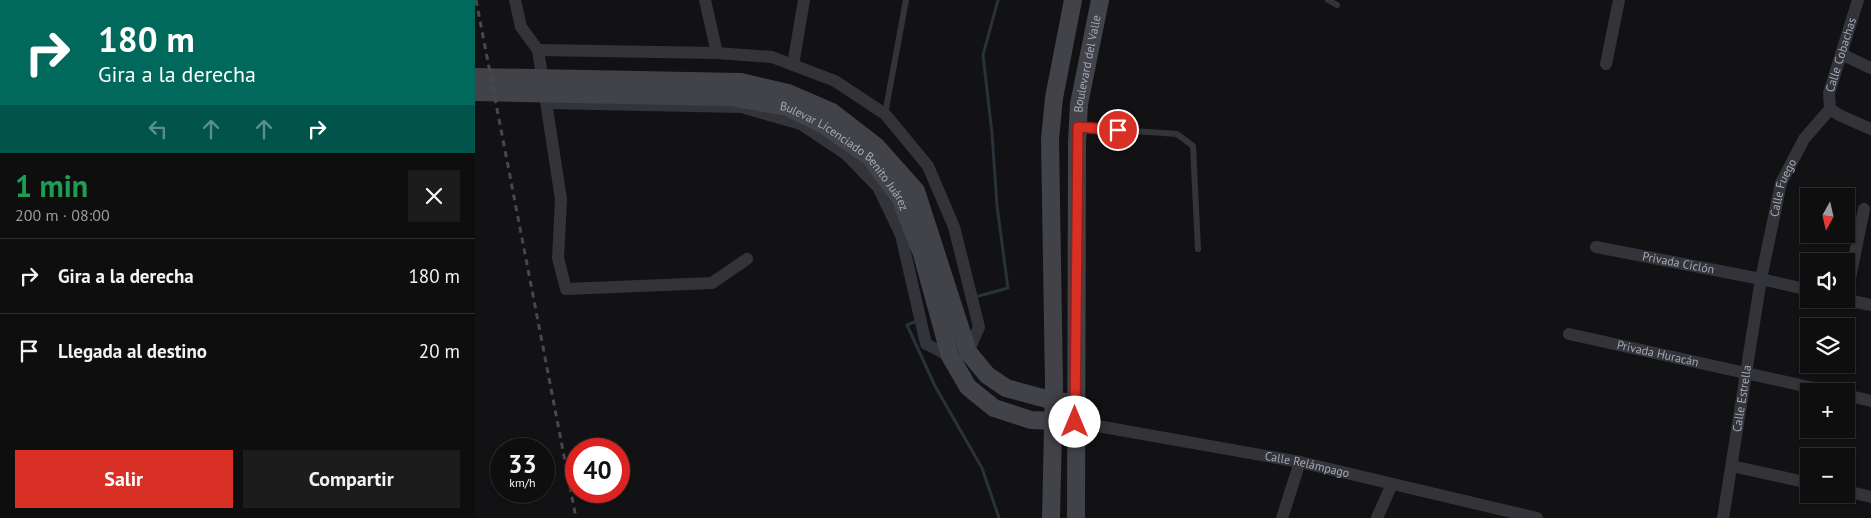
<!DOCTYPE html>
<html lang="es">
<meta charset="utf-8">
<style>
:root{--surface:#0e0e0f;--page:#1c1c1d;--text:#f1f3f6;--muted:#9b9c9e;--line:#2e2e2f;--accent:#d93025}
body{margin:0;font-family:"PT Sans",sans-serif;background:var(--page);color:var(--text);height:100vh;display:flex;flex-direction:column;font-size:19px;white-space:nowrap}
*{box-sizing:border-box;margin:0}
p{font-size:16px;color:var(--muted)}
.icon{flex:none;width:28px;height:28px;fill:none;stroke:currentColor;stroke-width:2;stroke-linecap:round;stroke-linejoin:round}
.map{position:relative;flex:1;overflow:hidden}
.drawer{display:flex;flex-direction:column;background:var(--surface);width:475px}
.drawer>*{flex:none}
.hud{background:#00695c;color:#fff;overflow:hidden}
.needle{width:32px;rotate:188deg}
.controls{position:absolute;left:1325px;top:188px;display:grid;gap:10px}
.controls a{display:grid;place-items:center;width:55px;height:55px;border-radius:0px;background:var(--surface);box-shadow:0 1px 4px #0004,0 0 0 1px var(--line);font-size:25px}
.speed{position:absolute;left:15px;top:438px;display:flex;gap:10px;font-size:25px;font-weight:700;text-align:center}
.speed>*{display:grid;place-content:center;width:65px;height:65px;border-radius:50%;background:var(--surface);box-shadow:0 1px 4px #0004,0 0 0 1px var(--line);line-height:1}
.speed small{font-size:12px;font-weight:400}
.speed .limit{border:8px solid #d22;background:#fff;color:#111}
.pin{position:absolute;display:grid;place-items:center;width:42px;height:42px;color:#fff;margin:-21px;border:2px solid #fff;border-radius:50%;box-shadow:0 1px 5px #0007}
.me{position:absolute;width:55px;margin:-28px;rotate:0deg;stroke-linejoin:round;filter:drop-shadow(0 0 4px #0008)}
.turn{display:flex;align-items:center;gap:18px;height:105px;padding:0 15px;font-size:22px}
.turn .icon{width:65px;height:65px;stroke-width:2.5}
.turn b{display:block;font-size:35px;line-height:42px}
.lanes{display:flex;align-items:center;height:48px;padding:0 15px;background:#0003;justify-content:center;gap:25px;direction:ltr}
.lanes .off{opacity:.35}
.round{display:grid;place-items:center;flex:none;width:52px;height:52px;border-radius:0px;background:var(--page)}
.head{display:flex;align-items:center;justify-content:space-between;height:85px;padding:0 15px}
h1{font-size:30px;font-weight:700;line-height:38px;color:#1e9e55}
.primary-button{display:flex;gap:10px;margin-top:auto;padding:10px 15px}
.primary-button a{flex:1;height:58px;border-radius:0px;background:var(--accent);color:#fff;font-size:20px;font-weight:700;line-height:58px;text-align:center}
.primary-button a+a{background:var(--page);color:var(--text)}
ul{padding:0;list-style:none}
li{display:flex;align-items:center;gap:15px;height:75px;padding:0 15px;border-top:1px solid var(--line)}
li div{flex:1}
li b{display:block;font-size:19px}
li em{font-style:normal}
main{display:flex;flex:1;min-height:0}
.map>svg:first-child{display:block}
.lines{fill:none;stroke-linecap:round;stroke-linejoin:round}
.stream{stroke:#283238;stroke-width:3}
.lane{stroke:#333439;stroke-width:6}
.street{stroke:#333439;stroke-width:12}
.secondary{stroke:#414349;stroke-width:18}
.rail{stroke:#46484e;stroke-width:3;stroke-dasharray:6 5;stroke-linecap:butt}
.route-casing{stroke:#8d1f18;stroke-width:12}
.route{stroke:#d93025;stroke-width:9}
.labels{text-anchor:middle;stroke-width:5;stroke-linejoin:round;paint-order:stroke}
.street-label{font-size:12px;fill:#a3a9b5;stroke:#0d0d0f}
</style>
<main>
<section class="drawer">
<div class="hud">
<div class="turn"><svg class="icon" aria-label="right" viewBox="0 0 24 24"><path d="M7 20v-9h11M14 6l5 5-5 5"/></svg><div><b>180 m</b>Gira a la derecha</div></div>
<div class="lanes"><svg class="icon off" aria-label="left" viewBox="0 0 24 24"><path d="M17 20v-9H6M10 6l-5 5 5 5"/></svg><svg class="icon off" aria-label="ahead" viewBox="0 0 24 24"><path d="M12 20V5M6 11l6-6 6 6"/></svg><svg class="icon off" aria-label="ahead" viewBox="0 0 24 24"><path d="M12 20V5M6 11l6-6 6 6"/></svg><svg class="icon" aria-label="right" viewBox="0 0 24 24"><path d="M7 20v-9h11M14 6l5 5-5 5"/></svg></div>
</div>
<div class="head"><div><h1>1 min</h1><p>200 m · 08:00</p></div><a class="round"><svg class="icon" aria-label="close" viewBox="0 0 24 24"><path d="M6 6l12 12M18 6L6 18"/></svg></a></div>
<ul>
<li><svg class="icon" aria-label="right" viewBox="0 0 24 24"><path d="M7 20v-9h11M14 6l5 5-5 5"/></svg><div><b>Gira a la derecha</b></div><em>180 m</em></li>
<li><svg class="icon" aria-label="arrive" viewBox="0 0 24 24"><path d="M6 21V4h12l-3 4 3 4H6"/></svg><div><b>Llegada al destino</b></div><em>20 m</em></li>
</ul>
<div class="primary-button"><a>Salir</a><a>Compartir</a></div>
</section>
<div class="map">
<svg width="1396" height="518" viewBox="0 0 1396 518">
<rect width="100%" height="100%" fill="#121214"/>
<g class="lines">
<!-- stream -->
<path class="stream" d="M500,297L533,288L522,206L517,133L508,55L523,0
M442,321L432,325L460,386L507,468L524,518"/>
<!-- lane -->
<path class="lane" d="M853,0L862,5
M410,114L431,0
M603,127L702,134L718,146L723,249"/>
<!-- street -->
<g class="street">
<path d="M40,0L46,27L63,50L86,199L83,258L91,289L237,283L272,259"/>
<path d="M230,0L242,53"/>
<path d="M63,50L242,53L297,57L360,81L410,114L453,166L479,227L504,327L493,352"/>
<path d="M1366,54L1396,68"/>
<path d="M1131,64L1144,0"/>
<path d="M318,65L329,0"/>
<path d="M72,103L266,107L326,124L371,154L403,187L426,235L451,344L475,356"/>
<path id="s1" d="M1355,109L1354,93L1383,0"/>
<path d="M1355,109L1364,115L1396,129"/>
<path id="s2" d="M1121,247L1286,279L1334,290"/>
<path d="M1371,298L1389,209"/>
<path d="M1367,299L1396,305"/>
<path id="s3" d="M1094,334L1352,391"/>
<path d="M1371,395L1396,401"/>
<path id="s4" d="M600,422L825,462L1062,518"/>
<path d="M1257,466L1334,483"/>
<path d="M1371,491L1396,497"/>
<path d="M807,518L825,462"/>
<path d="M902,518L917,484"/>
<path id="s5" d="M1248,518L1286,279L1306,183L1329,139L1355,109"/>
</g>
<!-- secondary -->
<g class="secondary">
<path d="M0,77L266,82L313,93L357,112L401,146L441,191L493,352L512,375L531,388L579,401L600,403"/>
<path id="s6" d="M0,92L255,97L312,107L349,125L395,157L425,198L447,254L475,356L493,387L519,408L556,420L600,422"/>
<path d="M576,518L579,384L575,139L579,98L598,0"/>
<path id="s7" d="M601,518L602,143L604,104L625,0"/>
</g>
<!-- rail -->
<path class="rail" d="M1,0L101,518"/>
</g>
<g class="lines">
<!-- route casing -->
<g class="route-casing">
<path id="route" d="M600,422L603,127L643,130"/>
</g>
<!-- route -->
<use href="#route" class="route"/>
</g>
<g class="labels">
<!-- street labels -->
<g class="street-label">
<text dy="4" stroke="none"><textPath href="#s1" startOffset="56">Calle Cobachas</textPath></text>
<text dy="4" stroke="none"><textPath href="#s7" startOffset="455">Boulevard del Valle</textPath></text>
<text dy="4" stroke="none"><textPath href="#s6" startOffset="390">Bulevar Licenciado Benito Juárez</textPath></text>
<text dy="4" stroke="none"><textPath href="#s5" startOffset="336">Calle Fuego</textPath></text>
<text dy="4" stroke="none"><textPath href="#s2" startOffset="84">Privada Ciclón</textPath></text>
<text dy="4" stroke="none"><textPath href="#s3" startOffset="91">Privada Huracán</textPath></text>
<text dy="4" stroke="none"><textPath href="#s5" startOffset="121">Calle Estrella</textPath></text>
<text dy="4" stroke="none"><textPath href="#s4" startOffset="236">Calle Relámpago</textPath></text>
</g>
</g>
</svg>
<div class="controls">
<a><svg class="needle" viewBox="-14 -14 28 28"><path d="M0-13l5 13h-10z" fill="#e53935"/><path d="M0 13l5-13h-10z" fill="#9b9c9e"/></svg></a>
<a><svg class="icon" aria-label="sound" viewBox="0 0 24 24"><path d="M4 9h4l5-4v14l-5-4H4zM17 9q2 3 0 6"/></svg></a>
<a><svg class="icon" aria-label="layers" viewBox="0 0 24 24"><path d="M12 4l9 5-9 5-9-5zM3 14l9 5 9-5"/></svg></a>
<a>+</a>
<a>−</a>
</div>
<div class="speed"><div>33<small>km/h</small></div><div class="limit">40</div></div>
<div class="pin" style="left:643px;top:130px;background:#d93025"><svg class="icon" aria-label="arrive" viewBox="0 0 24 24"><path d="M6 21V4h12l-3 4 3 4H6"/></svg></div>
<svg class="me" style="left:600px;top:422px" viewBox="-20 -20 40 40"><circle r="19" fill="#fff"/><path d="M0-13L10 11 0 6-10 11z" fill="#d93025"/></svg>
</div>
</main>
